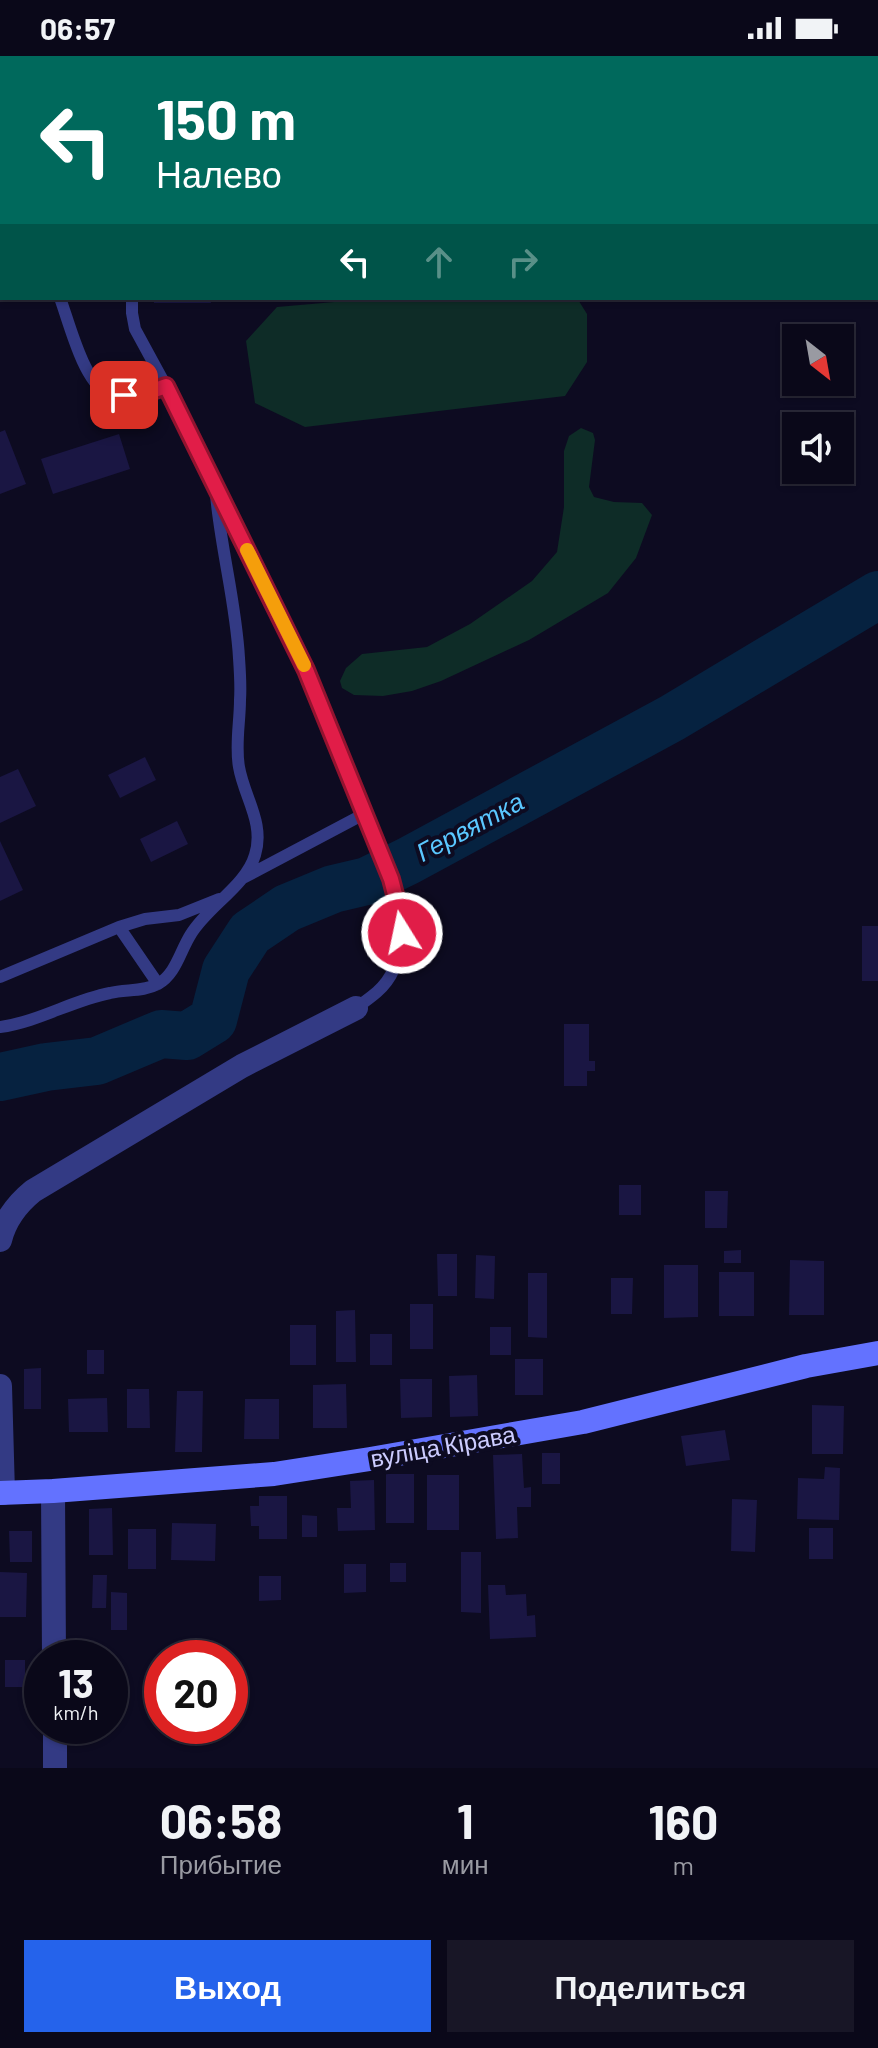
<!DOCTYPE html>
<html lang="ru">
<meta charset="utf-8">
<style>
:root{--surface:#0a0819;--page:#181626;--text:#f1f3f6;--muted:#999aa2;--line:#2a2938;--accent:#2563eb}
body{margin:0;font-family:Barlow,sans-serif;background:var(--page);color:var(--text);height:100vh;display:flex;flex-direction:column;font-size:30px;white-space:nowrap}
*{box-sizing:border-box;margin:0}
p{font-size:26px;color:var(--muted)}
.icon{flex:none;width:44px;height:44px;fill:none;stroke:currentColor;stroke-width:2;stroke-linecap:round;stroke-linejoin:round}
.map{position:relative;height:1712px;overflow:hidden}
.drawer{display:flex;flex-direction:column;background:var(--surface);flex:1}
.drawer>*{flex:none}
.guide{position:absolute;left:0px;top:0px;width:878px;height:244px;box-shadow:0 2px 6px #0004,0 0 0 2px var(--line);background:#00695c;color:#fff;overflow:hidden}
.needle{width:52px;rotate:149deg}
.tools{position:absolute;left:782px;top:268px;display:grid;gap:16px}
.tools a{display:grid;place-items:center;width:72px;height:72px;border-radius:0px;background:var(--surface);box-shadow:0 2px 6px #0004,0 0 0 2px var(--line);font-size:40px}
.speed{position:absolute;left:24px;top:1584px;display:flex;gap:16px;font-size:40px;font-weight:700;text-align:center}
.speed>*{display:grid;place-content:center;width:104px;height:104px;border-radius:50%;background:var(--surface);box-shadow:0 2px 6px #0004,0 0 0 2px var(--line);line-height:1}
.speed small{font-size:20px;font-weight:400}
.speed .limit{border:12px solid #d22;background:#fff;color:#111}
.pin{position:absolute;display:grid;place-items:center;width:68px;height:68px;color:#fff;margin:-34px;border-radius:16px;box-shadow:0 4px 12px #0006}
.me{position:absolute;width:88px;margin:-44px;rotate:350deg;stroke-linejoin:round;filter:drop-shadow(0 0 6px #0008)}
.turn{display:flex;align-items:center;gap:28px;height:168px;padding:0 24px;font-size:36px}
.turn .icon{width:104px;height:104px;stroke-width:2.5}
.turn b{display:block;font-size:56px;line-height:68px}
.lanes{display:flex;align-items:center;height:76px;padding:0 24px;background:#0003;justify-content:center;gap:40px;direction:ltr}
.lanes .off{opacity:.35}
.eta{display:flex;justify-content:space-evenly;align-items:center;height:136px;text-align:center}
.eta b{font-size:48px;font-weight:700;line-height:56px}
.action{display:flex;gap:16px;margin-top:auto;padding:16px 24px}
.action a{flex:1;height:92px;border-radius:0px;background:var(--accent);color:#fff;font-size:32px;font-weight:700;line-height:92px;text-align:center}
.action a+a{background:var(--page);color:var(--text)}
.status{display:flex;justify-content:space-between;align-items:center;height:56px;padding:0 40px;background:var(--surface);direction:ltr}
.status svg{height:22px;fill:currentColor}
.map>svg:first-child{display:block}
.green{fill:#0e2c27}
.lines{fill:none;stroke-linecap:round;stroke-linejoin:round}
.river{stroke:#062240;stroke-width:48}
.building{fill:#1a1643}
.lane{stroke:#333a84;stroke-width:12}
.street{stroke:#333a84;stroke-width:24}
.secondary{stroke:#6372ff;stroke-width:24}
.route-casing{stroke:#92132f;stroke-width:20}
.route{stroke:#e11d48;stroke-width:14}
.slow{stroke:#f59e0b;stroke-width:14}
.labels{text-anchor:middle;stroke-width:8;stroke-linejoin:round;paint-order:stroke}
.street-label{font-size:24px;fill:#ccf;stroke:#0d0b21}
.water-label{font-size:26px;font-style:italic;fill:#5ac7ff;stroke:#0d0b21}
</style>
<div class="status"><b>06:57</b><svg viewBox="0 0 49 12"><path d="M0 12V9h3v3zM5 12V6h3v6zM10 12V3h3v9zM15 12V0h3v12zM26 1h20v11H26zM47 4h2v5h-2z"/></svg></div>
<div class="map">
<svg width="878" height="1712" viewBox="0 0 878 1712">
<rect width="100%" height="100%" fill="#0d0b21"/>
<!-- green -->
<path class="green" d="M380,242H577L587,258V306L565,340L305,371L255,347L246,285L277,251Z
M581,372L593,377L595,384L589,431L594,441L614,446L642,447L652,459L636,502L608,537L529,584L441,625L412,635L383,640L354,639L342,632L340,625L346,612L362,598L427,591L470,568L532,525L557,496L564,451V395L569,380Z"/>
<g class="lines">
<!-- river -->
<path class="river" d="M0,1021L46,1011L97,1005L161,978L187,980L213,964L226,914L250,877L287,852L333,833L367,825L408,805L672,662L878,539"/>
</g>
<!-- building -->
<path class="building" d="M154,242H210L211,247H154Z
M5,374L26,428L0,438V376Z
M119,378L130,413L53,438L41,403Z
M145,701L156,724L120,742L108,719Z
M18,713L36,750L0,767V721Z
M177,765L188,788L151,806L140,783Z
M0,785L23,834L0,845Z
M862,870H878V925H862Z
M564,968H589V1005H595V1015H587V1030H564Z
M619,1129H641V1159H619Z
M705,1135H728L727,1172H705Z
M741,1194V1207H724V1195Z
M437,1198H457V1240H438Z
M476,1199L495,1200L494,1243L475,1242Z
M790,1204L824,1205V1259H789Z
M664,1209H698V1261L664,1262Z
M719,1216H754V1260H719Z
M528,1217H547V1282L528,1281Z
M611,1222H633L632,1258H611Z
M410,1248H433V1293H410Z
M355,1254L356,1306H336V1255Z
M290,1269H316V1309H290Z
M490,1271H511V1299H490Z
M370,1278H392V1309H370Z
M87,1294H104V1318H87Z
M515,1303H543V1339H515Z
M41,1312V1353H24V1313Z
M477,1319L478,1360L450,1361L449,1320Z
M400,1323H432V1361L401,1362Z
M346,1328L347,1372H313V1329Z
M127,1333H149L150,1372H127Z
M177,1335H203L202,1396H175Z
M107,1342L108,1376H69L68,1343Z
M245,1343H279V1383H244Z
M812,1349L844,1350L843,1398H812Z
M725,1374L730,1404L686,1410L681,1380Z
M542,1397H560V1428H542Z
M522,1398L524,1432L531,1431V1451H517L518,1482L496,1483L493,1399Z
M825,1411L840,1412L839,1464L797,1463L798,1422L824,1423Z
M386,1418H414V1467H386Z
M427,1419H459V1474H427Z
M374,1424L375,1474L338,1475L337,1452H351L350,1425Z
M259,1440H287V1483H259V1470H251L250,1450H259Z
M732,1443L757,1444L755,1496L731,1495Z
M112,1452L113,1499H89V1453Z
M302,1459L317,1460V1481H302Z
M172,1467L216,1468L215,1505L171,1504Z
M809,1472H833V1503H809Z
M128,1473H156V1513H128Z
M9,1475H32V1506H10Z
M461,1496H481V1557L461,1556Z
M390,1507H406V1526H390Z
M344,1508H366V1536L344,1537Z
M0,1516L27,1517L26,1561H0Z
M93,1519H107L106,1552H92Z
M259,1520H281V1544L259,1545Z
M488,1529H505L506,1539L526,1538L527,1560L535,1559L536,1581L490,1583Z
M111,1536L127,1537V1574H111Z
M5,1604H25V1631H5Z"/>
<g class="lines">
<!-- lane -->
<path class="lane" d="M0,71L2,77
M876,83L878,84
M60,242C69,266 83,324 106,336C124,345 148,336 166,330
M132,242V257L135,273L166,330L306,614L391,823C401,862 410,907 377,936C370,942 363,947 356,952
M243,822L364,758
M119,871L145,863L179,859L219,843
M0,921L119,871L158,928
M0,971C38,966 73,944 110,937C125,933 143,936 158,928C176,918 180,895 191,878C208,850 246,830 255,799C265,767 244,741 239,711C235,689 240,666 240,644C241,630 240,616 239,602C236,547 221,494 216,439"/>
<!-- street -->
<path class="street" d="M0,1184C5,1164 17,1148 33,1135L242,1010L356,952
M0,1330L3,1437
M53,1435L54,1602
M55,1670V1712"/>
<!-- secondary -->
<path class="secondary" d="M0,1437L53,1435L274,1418L370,1403L583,1366L806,1310L878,1297"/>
</g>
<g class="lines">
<!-- route casing -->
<g class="route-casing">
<path id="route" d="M124,339H141L166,330L306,614L391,823L397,846L402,877"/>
</g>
<!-- route -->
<use href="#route" class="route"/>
<!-- slow -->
<path class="slow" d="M247,494L304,609"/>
</g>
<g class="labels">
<!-- street labels -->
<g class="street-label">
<text transform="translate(443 1391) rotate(-10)" y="8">вуліца Кірава</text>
</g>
<!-- water labels -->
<g class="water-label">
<text transform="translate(470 771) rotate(-28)" y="9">Гервятка</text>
</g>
</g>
</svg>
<div class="tools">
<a><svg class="needle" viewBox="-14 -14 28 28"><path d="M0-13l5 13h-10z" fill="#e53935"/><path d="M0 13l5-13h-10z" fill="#999aa2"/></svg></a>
<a><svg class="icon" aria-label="sound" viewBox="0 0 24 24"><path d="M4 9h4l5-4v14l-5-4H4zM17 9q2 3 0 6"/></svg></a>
</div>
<div class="speed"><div>13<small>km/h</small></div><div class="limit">20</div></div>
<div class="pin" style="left:124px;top:339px;background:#d93025"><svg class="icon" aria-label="arrive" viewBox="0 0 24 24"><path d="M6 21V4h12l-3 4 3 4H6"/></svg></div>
<svg class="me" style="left:402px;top:877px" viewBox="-20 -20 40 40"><circle r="17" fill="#e11d48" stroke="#fff" stroke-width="3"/><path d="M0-11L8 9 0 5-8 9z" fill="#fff"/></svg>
<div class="guide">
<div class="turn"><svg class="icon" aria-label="left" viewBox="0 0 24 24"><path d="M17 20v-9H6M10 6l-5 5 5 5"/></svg><div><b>150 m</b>Налево</div></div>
<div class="lanes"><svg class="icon" aria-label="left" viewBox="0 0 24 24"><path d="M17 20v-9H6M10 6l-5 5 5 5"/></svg><svg class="icon off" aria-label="ahead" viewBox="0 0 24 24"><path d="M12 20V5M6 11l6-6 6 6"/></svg><svg class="icon off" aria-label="right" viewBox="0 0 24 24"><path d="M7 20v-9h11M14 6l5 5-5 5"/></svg></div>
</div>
</div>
<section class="drawer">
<div class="eta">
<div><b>06:58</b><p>Прибытие</p></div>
<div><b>1</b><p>мин</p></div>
<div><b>160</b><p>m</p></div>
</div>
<div class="action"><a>Выход</a><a>Поделиться</a></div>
</section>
